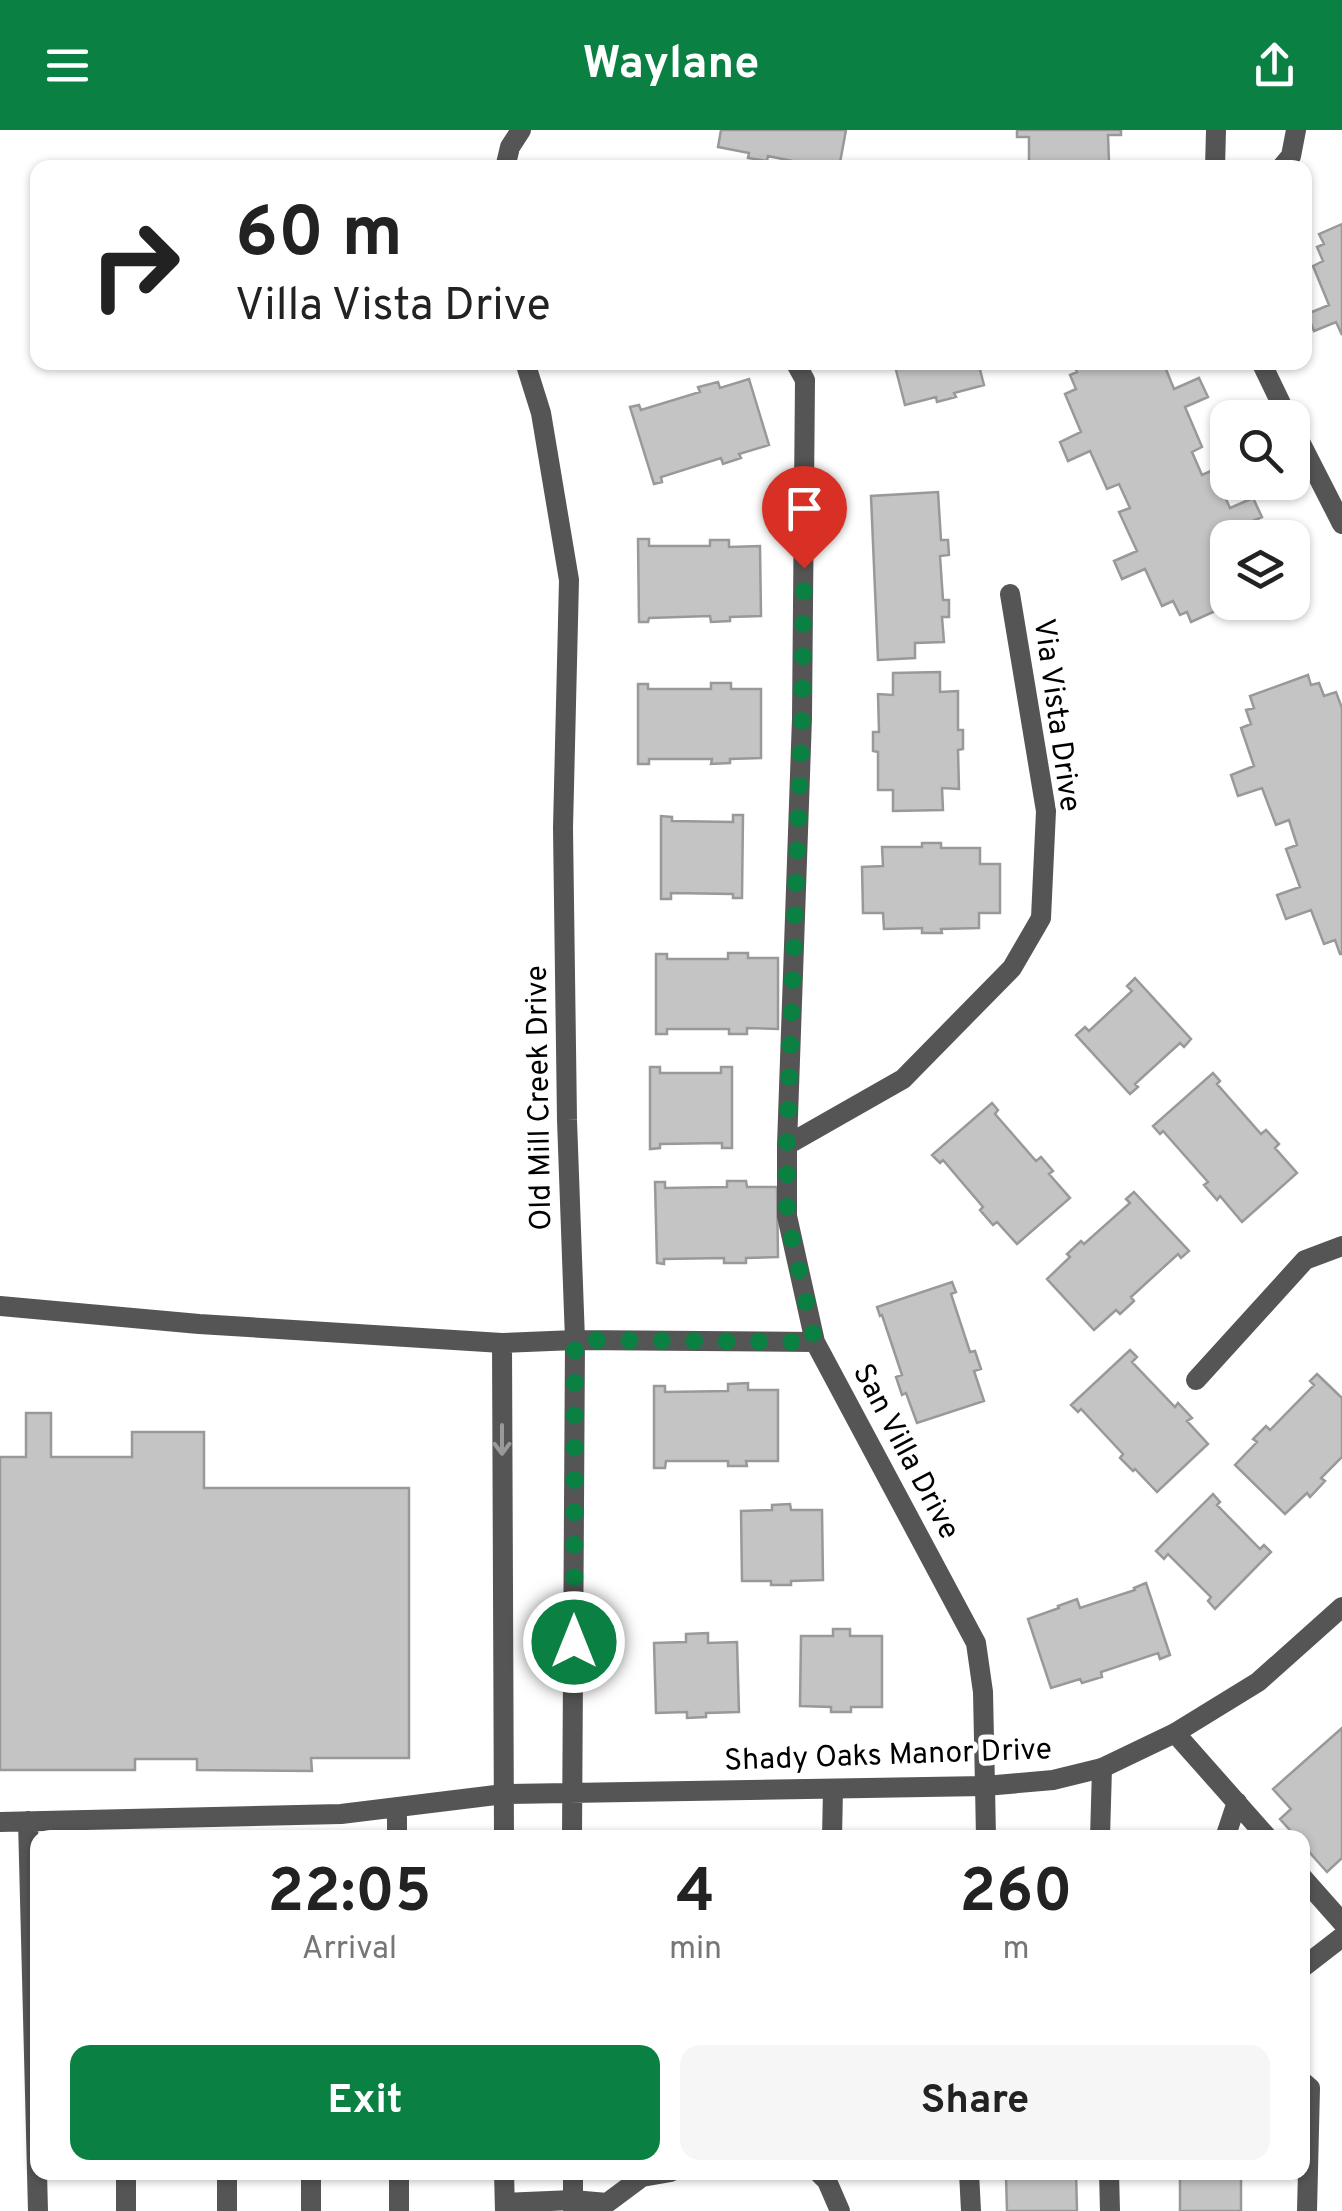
<!DOCTYPE html>
<style>
:root{--surface:#fff;--page:#f6f6f6;--text:#222;--muted:#767676;--accent:#0b8043}
body{margin:0;font-family:Overpass,sans-serif;background:var(--page);color:var(--text);height:100vh;display:flex;flex-direction:column;font-size:38px;white-space:nowrap}
*{box-sizing:border-box;margin:0}
p{font-size:32px;color:var(--muted)}
.icon{flex:none;width:55px;height:55px;fill:none;stroke:currentColor;stroke-width:2;stroke-linecap:round;stroke-linejoin:round}
.map{position:relative;flex:1;overflow:hidden}
.panel{position:absolute;left:30px;top:1700px;width:1280px;height:350px;display:flex;flex-direction:column;background:var(--surface);border-radius:20px;box-shadow:0 2px 8px #0004}
.panel>*{flex:none}
.top-card{position:absolute;left:30px;top:30px;width:1282px;height:210px;border-radius:20px;box-shadow:0 2px 8px #0004;background:#fff;color:var(--text);overflow:hidden}
.controls{position:absolute;left:1210px;top:270px;display:grid;gap:20px}
.controls a{display:grid;place-items:center;width:100px;height:100px;border-radius:20px;background:var(--surface);box-shadow:0 2px 8px #0004;font-size:50px}
.pin{position:absolute;display:grid;place-items:center;width:85px;height:85px;color:#fff;margin:-102px -42px;border-radius:50% 50% 50% 0;rotate:-45deg;box-shadow:0 0 10px #0007}
.pin .icon{rotate:45deg}
.me{position:absolute;width:110px;margin:-55px;rotate:0deg;stroke-linejoin:round;filter:drop-shadow(0 0 8px #0008)}
.turn{display:flex;align-items:center;gap:35px;height:210px;padding:0 40px;font-size:45px}
.turn .icon{width:130px;height:130px;stroke-width:2.5}
.turn b{display:block;font-size:70px;line-height:85px}
.eta{display:flex;justify-content:space-evenly;align-items:center;height:170px;text-align:center}
.eta b{font-size:60px;font-weight:700;line-height:70px}
.primary-button{display:flex;gap:20px;margin-top:auto;padding:20px 40px}
.primary-button a{flex:1;height:115px;border-radius:20px;background:var(--accent);color:#fff;font-size:40px;font-weight:700;line-height:115px;text-align:center}
.primary-button a+a{background:var(--page);color:var(--text)}
header{display:flex;justify-content:space-between;align-items:center;height:130px;padding:0 40px;background:var(--accent);color:#fff;font-size:45px;font-weight:700}
.map>svg:first-child{display:block}
.building{fill:#c4c4c4;stroke:#999;stroke-width:2.5}
.lines{fill:none;stroke-linecap:round;stroke-linejoin:round}
.lane{stroke:#555;stroke-width:20}
.street{stroke:#555;stroke-width:20}
.oneway{stroke:#999}
.route{stroke:#0b8043;stroke-width:18;stroke-dasharray:0 32.4}
.labels{text-anchor:middle;stroke-width:10;stroke-linejoin:round;paint-order:stroke}
.street-label{font-size:30px;fill:#000;stroke:#fff}
</style>
<header><svg class="icon" aria-label="menu" viewBox="0 0 24 24"><path d="M4 6h16M4 12h16M4 18h16"/></svg>Waylane<svg class="icon" aria-label="share" viewBox="0 0 24 24"><path d="M12 15V3M7 8l5-5 5 5M5 13v7h14v-7"/></svg></header>
<div class="map">
<svg width="1342" height="2081" viewBox="0 0 1342 2081">
<rect width="100%" height="100%" fill="#fff"/>
<!-- building -->
<path class="building" d="M721,0H846L839,38H826L768,26L767,31L748,28L749,23L718,17Z
M1017,0H1121V5H1108L1109,32H1120V38H1017V32L1029,31V7H1017Z
M1342,94V205L1336,192L1314,201L1307,184L1329,175L1313,136L1323,131L1317,117L1324,114L1319,104Z
M894,232H978L984,255L954,263L956,267L937,272L936,267L905,275Z
M1072,232H1163L1174,259L1199,248L1208,267L1185,277L1202,317L1192,322L1202,345L1213,340L1230,378L1253,368L1262,387L1239,397L1243,408H1228V472H1235L1191,492L1187,482L1180,485L1173,471L1162,476L1145,439L1122,449L1114,431L1137,421L1119,382L1130,378L1119,354L1107,359L1090,321L1068,331L1060,312L1081,302L1065,264L1076,259L1070,245L1077,242Z
M749,249L769,315L739,324L741,328L723,334L721,328L661,347L662,352L654,354L630,277L639,275L641,280L700,262L698,257L718,252L720,258Z
M938,362L941,410H948L949,425L940,426L943,470H949V487H942L944,512L915,513V528L878,530L871,366Z
M638,409H649V416H710V410H729V417L760,416L761,486L730,487V491L711,492L710,486L649,488L648,492H639Z
M940,542V562L958,561V600H963V619L958,620L959,659L942,658L943,680L893,681V660H878V622L873,621V602H879L878,564L893,565V543Z
M1308,545L1311,555L1319,553L1324,566L1336,562L1342,578V824H1340L1335,810L1324,814L1311,780L1286,789L1277,765L1300,757L1286,719L1297,715L1289,690L1276,695L1262,658L1238,666L1231,645L1254,636L1241,598L1251,594L1246,580L1254,578L1250,566Z
M711,553H731V559H761V628L730,629V633L711,634L712,629H649V634H638V554H648V559H711Z
M733,685H743L742,768H733V764L671,763V769H661V686L672,687V691L733,692Z
M922,713H941V718H980V734H1000V783H979V798L941,799L942,803H922V798L884,799L883,783H863L862,737L883,736L882,717H922Z
M728,823H748V828H778V899L747,898V904H729V899H667V904H656V824H667V829H728Z
M1135,848L1191,909L1184,917L1180,913L1135,954L1138,957L1130,964L1076,905L1085,897L1089,901L1132,861L1127,856Z
M650,937H660V943H721V937H732V1018H722V1013L660,1014V1018L650,1019Z
M1213,943L1220,951L1217,954L1261,1004L1266,1000L1279,1014L1275,1018L1297,1043L1242,1092L1220,1066L1217,1070L1204,1055L1208,1052L1163,1001L1160,1004L1153,996Z
M992,973L998,980L995,984L1036,1031L1041,1027L1053,1041L1049,1044L1070,1068L1017,1114L997,1092L993,1095L980,1080L983,1077L943,1030L940,1033L932,1025Z
M727,1051H746L747,1057H777L778,1127L746,1128V1133H724V1128L664,1129V1134L657,1133L655,1052H665V1058L727,1057Z
M1134,1062L1189,1121L1181,1128L1178,1124L1131,1167L1134,1171L1120,1184L1116,1180L1094,1200L1047,1149L1070,1127L1067,1124L1081,1111L1084,1114L1130,1073L1126,1069Z
M952,1152L956,1162L951,1164L970,1222L975,1221L981,1239L974,1241L984,1271L917,1293L906,1263L902,1265L896,1247L902,1245L882,1185L880,1186L877,1177Z
M1130,1220L1137,1227L1132,1232L1175,1277L1178,1273L1192,1288L1187,1291L1208,1314L1157,1362L1135,1339L1133,1341L1120,1328L1123,1324L1081,1279L1078,1282L1071,1275Z
M1317,1244L1342,1268V1327L1321,1348L1325,1351L1310,1367L1307,1363L1285,1384L1235,1335L1257,1312L1253,1309L1266,1296L1270,1300L1314,1255L1310,1251Z
M748,1253V1260H778V1331H746L747,1336H728V1331H666L665,1338H654V1256H665V1262L728,1261V1254Z
M26,1283H51V1327H132V1302H204V1358H409V1628H311L312,1641L197,1640V1629H135V1640H0V1327H26Z
M1213,1364L1220,1372L1217,1375L1260,1419L1264,1415L1271,1422L1215,1479L1208,1471L1211,1467L1168,1424L1164,1429L1156,1421Z
M790,1374L791,1380H822L823,1450L791,1451V1455H771V1451H742L741,1381L772,1380V1375Z
M1146,1453L1170,1525L1160,1529L1158,1523L1101,1542L1102,1547L1082,1553L1080,1549L1051,1558L1028,1489L1059,1478L1058,1476L1077,1469L1080,1478L1135,1460L1134,1458Z
M833,1499H850V1506H882V1577H851V1582H831V1577L800,1576L801,1506H833Z
M708,1503V1513L737,1512L739,1582L706,1583V1587L687,1588V1582L656,1583L654,1513L686,1512V1504Z
M1342,1598V1728L1327,1742L1302,1714V1708H1297L1280,1689L1291,1679L1273,1659Z
M991,2042H1076L1077,2081H1007L1006,2047H991Z
M1180,2047H1241V2081H1180Z"/>
<g class="lines">
<!-- lane -->
<path class="lane" d="M1281,38L1291,26L1296,0
M0,1176L199,1194L502,1213
M1175,1603L1268,1708
M985,1656L986,1708
M397,1677V1708
M28,1691L38,2081
M0,1692L341,1684L504,1664
M832,1708L833,1659
M1100,1708L1102,1638
M1225,1708L1237,1672
M1302,1747L1342,1792
M1302,1838L1342,1807
M1302,1951L1310,1958L1307,2081
M227,2042V2081
M399,2042V2081
M818,2042L827,2051L840,2081
M969,2042L971,2081
M1109,2042L1110,2081
M505,2073L573,2070L607,2073L642,2047L671,2042
M126,2081V2042
M311,2081V2042"/>
<!-- street -->
<path class="street" d="M505,38L510,17L521,0
M1215,38L1216,0
M525,232L541,283L569,450L563,698L567,990L575,1210L572,1708
M795,232L805,250L802,588L787,1015V1086L815,1212L976,1513L983,1562L985,1656
M1261,232L1288,288
M1292,296L1342,394
M787,1015L903,949L1012,838L1041,788L1046,681L1010,464
M1196,1250L1305,1130L1342,1116
M504,1664L985,1656L1053,1650L1102,1638L1175,1603L1258,1552L1342,1477
M504,1708L502,1213L575,1210L815,1212
M504,2042L505,2081
M573,2081V2042"/>
</g>
<!-- one-way arrows -->
<defs><path id="oneway-shaft" d="M-6 0H5M1.5-3L5.5 0L1.5 3" fill="none" stroke-width="1.6" stroke-linecap="round" stroke-linejoin="round" transform="scale(2.5)"/></defs>
<use class="oneway" href="#oneway-shaft" transform="translate(502 1310) rotate(90)"/>
<g class="lines">
<!-- route -->
<path class="route" d="M574,1512L575,1210L815,1212L787,1086V1015L802,588L804,438"/>
</g>
<g class="labels">
<!-- street labels -->
<g class="street-label">
<text transform="translate(1058 585) rotate(82)" y="10">Via Vista Drive</text>
<text transform="translate(538 968) rotate(-91)" y="10">Old Mill Creek Drive</text>
<text transform="translate(907 1321) rotate(62)" y="10">San Villa Drive</text>
<text transform="translate(888 1624) rotate(-2)" y="10">Shady Oaks Manor Drive</text>
</g>
</g>
</svg>
<div class="controls">
<a><svg class="icon" aria-label="search" viewBox="0 0 24 24"><circle cx="10" cy="10" r="6"/><path d="M15 15l6 6"/></svg></a>
<a><svg class="icon" aria-label="layers" viewBox="0 0 24 24"><path d="M12 4l9 5-9 5-9-5zM3 14l9 5 9-5"/></svg></a>
</div>
<div class="pin" style="left:804px;top:438px;background:#d93025"><svg class="icon" aria-label="arrive" viewBox="0 0 24 24"><path d="M6 21V4h12l-3 4 3 4H6"/></svg></div>
<svg class="me" style="left:574px;top:1512px" viewBox="-20 -20 40 40"><circle r="17" fill="#0b8043" stroke="#fff" stroke-width="3"/><path d="M0-11L8 9 0 5-8 9z" fill="#fff"/></svg>
<div class="top-card">
<div class="turn"><svg class="icon" aria-label="right" viewBox="0 0 24 24"><path d="M7 20v-9h11M14 6l5 5-5 5"/></svg><div><b>60 m</b>Villa Vista Drive</div></div>
</div>
<section class="panel">
<div class="eta">
<div><b>22:05</b><p>Arrival</p></div>
<div><b>4</b><p>min</p></div>
<div><b>260</b><p>m</p></div>
</div>
<div class="primary-button"><a>Exit</a><a>Share</a></div>
</section>
</div>
